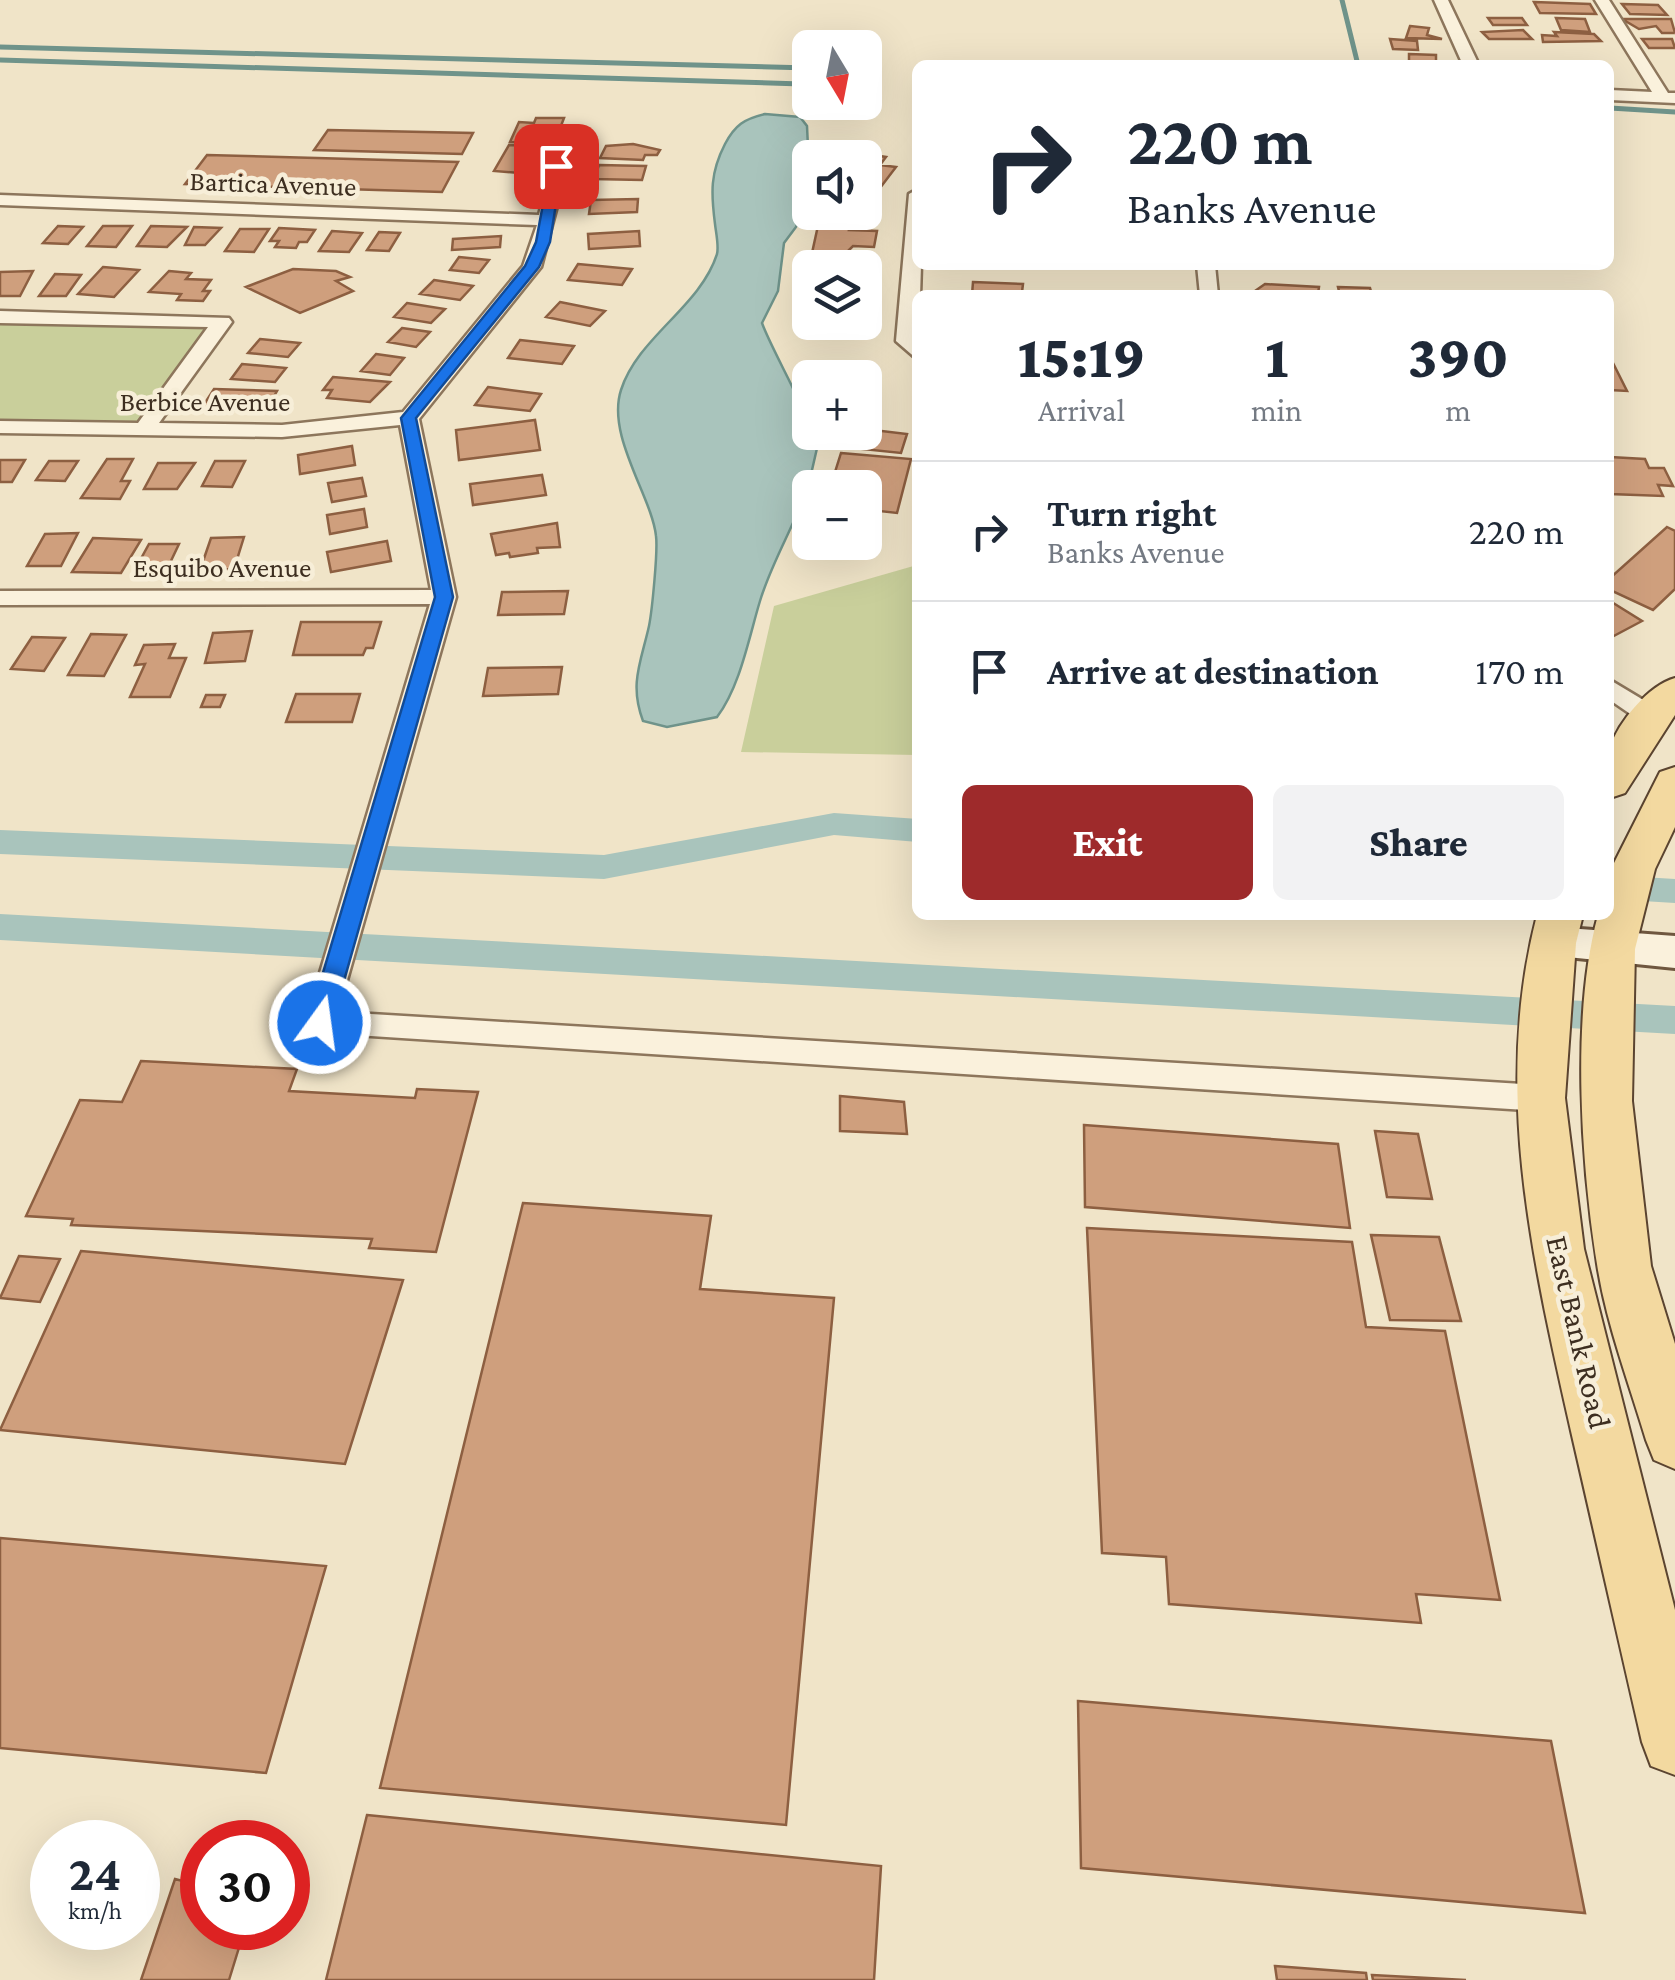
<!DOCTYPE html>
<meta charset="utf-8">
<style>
:root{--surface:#fff;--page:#f2f2f3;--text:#1f2937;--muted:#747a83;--line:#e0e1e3;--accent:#9e2a2b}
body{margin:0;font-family:"Crimson Pro",serif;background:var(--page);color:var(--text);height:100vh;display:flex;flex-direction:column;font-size:38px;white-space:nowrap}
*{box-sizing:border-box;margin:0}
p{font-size:32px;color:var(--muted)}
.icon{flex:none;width:55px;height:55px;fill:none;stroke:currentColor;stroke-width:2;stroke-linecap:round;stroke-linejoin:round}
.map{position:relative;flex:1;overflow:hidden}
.details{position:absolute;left:912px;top:290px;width:702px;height:630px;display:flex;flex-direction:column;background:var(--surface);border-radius:15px;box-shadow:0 10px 40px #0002}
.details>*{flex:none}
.banner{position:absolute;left:912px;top:60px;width:702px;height:210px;border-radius:15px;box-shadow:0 10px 40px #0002;background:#fff;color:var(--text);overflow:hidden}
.needle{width:65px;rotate:170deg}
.controls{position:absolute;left:792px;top:30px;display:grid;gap:20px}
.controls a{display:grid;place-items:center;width:90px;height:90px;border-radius:15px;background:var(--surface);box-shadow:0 10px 40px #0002;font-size:50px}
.speed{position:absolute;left:30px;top:1820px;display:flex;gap:20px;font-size:50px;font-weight:700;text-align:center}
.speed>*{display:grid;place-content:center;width:130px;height:130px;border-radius:50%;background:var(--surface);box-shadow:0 10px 40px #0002;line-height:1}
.speed small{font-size:25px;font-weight:400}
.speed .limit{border:15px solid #d22;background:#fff;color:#111}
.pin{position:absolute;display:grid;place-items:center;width:85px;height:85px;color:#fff;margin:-42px;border-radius:20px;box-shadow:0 5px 15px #0006}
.me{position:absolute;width:110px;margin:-55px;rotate:14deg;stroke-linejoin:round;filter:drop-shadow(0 0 8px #0008)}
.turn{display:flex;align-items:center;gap:35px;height:210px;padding:0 50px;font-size:45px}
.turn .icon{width:130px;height:130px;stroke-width:2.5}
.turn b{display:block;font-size:70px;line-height:85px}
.eta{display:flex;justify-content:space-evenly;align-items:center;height:170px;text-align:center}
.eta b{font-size:60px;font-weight:800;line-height:70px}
.button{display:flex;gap:20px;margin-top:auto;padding:20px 50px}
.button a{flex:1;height:115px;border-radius:15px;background:var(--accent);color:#fff;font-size:40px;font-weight:800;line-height:115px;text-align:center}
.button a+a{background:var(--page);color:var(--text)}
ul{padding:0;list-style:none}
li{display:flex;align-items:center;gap:30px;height:140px;padding:0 50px;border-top:2px solid var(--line)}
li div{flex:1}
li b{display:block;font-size:38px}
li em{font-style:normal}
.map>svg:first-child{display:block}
.green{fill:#c9cf9b}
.water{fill:#a9c4bc;stroke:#6f938a;stroke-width:2.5}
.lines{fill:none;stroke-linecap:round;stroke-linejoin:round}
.stream{stroke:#6f938a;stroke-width:5}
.canal{fill:#a9c4bc;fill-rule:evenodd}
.building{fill:#cf9f7d;stroke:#8d5f41;stroke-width:2.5}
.street-casing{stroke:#8d765c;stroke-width:5}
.secondary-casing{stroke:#6f573f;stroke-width:6}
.primary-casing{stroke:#5b4430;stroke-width:4}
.street{fill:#faf1dc;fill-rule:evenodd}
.secondary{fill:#faf1dc;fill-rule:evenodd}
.primary{fill:#f3d9a0;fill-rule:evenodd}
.route{fill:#1a73e8;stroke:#114b97;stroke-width:2.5}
.labels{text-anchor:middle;stroke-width:9;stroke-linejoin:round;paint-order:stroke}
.far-street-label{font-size:28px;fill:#3d2e20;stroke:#f7eed8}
.street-label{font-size:32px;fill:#3d2e20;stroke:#f7eed8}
</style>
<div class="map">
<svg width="1675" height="1980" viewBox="0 0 1675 1980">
<rect width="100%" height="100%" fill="#f0e4c8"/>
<!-- green -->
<path class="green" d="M0,317L222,322L144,429L0,427Z
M917,565V755L741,752L774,606Z"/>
<!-- water -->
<path class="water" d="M765,114L800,117L807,126L810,190L796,227L784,243L778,291L762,323C771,349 810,415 810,432L821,433C816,450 813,468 808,486C795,525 772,561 760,601C749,637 740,687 717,717L667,727L643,721C629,684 641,662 649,626C652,611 658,551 656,536C652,497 606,436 621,390C638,337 700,307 717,254C719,246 716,233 715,224C711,193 710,173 725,144C735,125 744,119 765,114Z"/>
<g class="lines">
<!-- stream -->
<path class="stream" d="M1342,0L1358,65
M0,47L810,68
M0,60L802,84
M1610,108L1675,112"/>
<!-- canal -->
<path class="canal" d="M834,813L918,819V842L834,835L604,879L0,854V830L604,855Z
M1610,875L1675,879V903L1610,899Z
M0,914L1675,1006V1034L0,940Z"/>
</g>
<!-- building -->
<path class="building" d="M1534,2L1590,4L1596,14L1540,13Z
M1622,4L1658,5L1667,15L1630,14Z
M1488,18H1522L1527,25H1493Z
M1556,18L1585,19L1590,32L1561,30Z
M1622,19H1671L1675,33H1662L1656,26L1639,29Z
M1410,26L1429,28L1427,35L1442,39L1406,38Z
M1523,30L1532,39H1489L1482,32Z
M1554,32L1594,34L1601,41L1543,42L1542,35L1557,36Z
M1390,39L1417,41L1418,50L1393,49Z
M1642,39H1672L1675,48H1649Z
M1409,54L1436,55V64L1409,62Z
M536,118H564L559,131L538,130L532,143L510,142L519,122L534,123Z
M328,130L473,133L462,154L314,150Z
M633,144L660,150L657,155H645L643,160L600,158L606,146Z
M509,145L533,146L519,173L494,171Z
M854,152L886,157L880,165L896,167L877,192L865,190V158H849Z
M207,155L458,162L442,192L185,184Z
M599,165L646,166L642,180L594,179Z
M638,199L637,212L589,214L591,200Z
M819,221L851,223L849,230L877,231L874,247L853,246L845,254L812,253Z
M58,226L83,227L68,244L43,243Z
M103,226H132L116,247L87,246Z
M151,226L187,227L167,247L137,246Z
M194,227L221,228L205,245H185Z
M279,228L315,230L307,242H299L296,248L275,247L279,241H270Z
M240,229H269L254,252L225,251Z
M332,231L362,233L349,252L319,251Z
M639,231L640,246L589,249L588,234Z
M379,232L400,233L389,251L367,250Z
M501,236L500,247L452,250L453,239Z
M459,257L489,260L479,273L450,270Z
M578,264L632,269L622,285L568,280Z
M103,267L139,270L114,297L78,294Z
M293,269L336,271L350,277L336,281L353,291L300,313L246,287Z
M33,271L20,296H0V272Z
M169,271L191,273L186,279L211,280L203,291H210L203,301L177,300L181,294L149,292Z
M55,274L81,275L66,296H39Z
M434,280L473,286L460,300L420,294Z
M973,282L1023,284L1022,292L1049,295H972Z
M1265,284L1319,287L1318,294L1323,295L1252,293Z
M1338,287L1370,288L1372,295H1340Z
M560,302L605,311L590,326L546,317Z
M407,303L445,309L431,323L394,317Z
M402,328L430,332L416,347L388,342Z
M260,339L300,343L288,357L248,353Z
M520,340L574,346L562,364L508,358Z
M376,354L404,358L390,375L361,371Z
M1610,362L1613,363L1627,391L1610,390Z
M242,364L286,368L275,382L231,379Z
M333,377L390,382L370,402L327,398L332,390H323Z
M488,387L541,394L530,411L475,405Z
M214,389L277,391L265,412L201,409Z
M535,420L540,450L459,460L456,430Z
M865,429L907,434L901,453L843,447L848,432Z
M352,446L355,465L300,474L298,455Z
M841,453L911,459L897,513L871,510L870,515L879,522L878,530L867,536L865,488H830Z
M1610,457L1645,459L1649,468H1664L1673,486L1658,485L1663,496L1610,494Z
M107,459H133L121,481H130L120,499L81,498Z
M0,460H25L12,482H0Z
M49,461H78L65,481L36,480Z
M215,461H245L232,487L202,486Z
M158,463H195L177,489H144Z
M542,475L546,495L473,505L470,484Z
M362,478L366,496L332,502L328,483Z
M364,509L367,527L330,534L327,515Z
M557,523L560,547L537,548L538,553L510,557L509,553L496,555L491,534Z
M1667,527L1675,531V589L1653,610L1610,590V578Z
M78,533L61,566H27L45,534Z
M244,537L234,569L200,570L211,538Z
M93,538L141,540L121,573L72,572Z
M387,541L391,561L331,572L327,552Z
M149,544H179L169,565L138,564Z
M568,591L564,614L498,615L502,592Z
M1610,601L1642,621L1610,638Z
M301,622H381L373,648H366L363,655H293Z
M252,631L245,661L205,663L213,633Z
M91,634L126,635L104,676L68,675Z
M32,637L65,638L44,671L11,669Z
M175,644L169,658H186L170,697H130L145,664L135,665L144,645Z
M562,667L558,694L483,696L488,668Z
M296,694H360L352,722H286Z
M206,695H225L220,707H201Z
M141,1061L297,1069L289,1091L415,1098L417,1089L478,1092L436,1252L369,1248L372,1239L71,1225L73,1219L26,1216L80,1100L122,1102Z
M840,1096L904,1102L907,1134L840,1131Z
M1084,1125L1338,1144L1350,1228L1085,1207Z
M1375,1131L1418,1134L1432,1199L1387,1197Z
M523,1203L711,1216L700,1289L834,1298L786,1825L380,1788Z
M1087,1228L1352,1242L1366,1327L1445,1331L1500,1600L1416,1594L1421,1623L1169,1604L1166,1557L1102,1553Z
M1371,1235L1439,1237L1461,1321L1390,1320Z
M81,1251L403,1280L345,1464L0,1430Z
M19,1256L60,1259L40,1302L0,1298Z
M0,1538L326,1566L266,1773L0,1748Z
M1078,1701L1551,1741L1585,1913L1081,1868Z
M367,1815L881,1866L874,1980H326Z
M175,1879L202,1886V1928H245L229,1980H141Z
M1275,1966L1366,1973L1367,1980H1277Z
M1372,1975L1466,1980H1373Z"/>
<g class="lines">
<!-- street casing -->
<g class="street-casing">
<path id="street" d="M1434,0H1448L1479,65H1463Z
M1595,0H1609L1668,93H1675V103L1610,100V90L1652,92Z
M573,130L581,135L567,168L541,267L419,419L456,597L338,1012L1540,1085L1551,1089L1556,1098L1551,1107L1540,1111L309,1032L305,1023L430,604L0,605V591L431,590L400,425L282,437L0,433V421L138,423L208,327L0,323V311L229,318L232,322L159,423L282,425L403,412L523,266L537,225L0,205V195L539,215L550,168L567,132Z
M918,189V265H921L918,360L896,341L909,194Z
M1197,265H1215L1218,295H1200Z
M1610,680L1660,710L1664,716L1660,722H1642L1610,700Z"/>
</g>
<!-- secondary casing -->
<g class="secondary-casing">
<path id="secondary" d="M1553,927L1675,936V968L1538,954L1532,943L1538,932Z"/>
</g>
<!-- primary casing -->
<g class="primary-casing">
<path id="primary" d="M1675,678V715L1625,793L1610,798C1610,783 1606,762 1610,748C1618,722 1649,685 1675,678Z
M1675,767V827L1655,869L1635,949L1632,1101L1651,1266L1675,1344V1469L1654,1460L1646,1440C1629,1383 1606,1323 1597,1264C1581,1163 1571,1013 1598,915H1610L1611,869L1660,772Z
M1537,915H1583L1576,943L1565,1098L1584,1249L1675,1610V1775L1651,1766L1642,1742C1618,1638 1595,1535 1571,1431C1533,1262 1492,1088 1537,915Z"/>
</g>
<!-- street -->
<use href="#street" class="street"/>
<!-- secondary -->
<use href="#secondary" class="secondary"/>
<!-- primary -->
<use href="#primary" class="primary"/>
</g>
<!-- route -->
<path class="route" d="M556,162L562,166L550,242L539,267L416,418L453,597L332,1023L320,1032L308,1023L435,597L401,418L525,266L536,242L550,166Z"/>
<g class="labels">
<!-- far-street labels -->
<g class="far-street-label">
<text transform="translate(273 183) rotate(2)" y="10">Bartica Avenue</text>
<text x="205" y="411">Berbice Avenue</text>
<text x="222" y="577">Esquibo Avenue</text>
</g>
<!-- street labels -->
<g class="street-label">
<text transform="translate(1579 1332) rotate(77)" y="11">East Bank Road</text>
</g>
</g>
</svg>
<div class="controls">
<a><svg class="needle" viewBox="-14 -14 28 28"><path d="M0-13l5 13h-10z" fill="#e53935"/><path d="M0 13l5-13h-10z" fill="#747a83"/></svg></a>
<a><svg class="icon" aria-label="sound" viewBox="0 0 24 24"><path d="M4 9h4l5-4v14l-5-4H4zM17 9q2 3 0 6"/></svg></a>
<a><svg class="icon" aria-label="layers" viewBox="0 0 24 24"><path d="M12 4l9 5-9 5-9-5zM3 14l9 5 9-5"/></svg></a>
<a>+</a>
<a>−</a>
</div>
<div class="speed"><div>24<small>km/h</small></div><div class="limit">30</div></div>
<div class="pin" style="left:556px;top:166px;background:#d93025"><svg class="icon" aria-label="arrive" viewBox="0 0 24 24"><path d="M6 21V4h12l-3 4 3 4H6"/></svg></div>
<svg class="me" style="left:320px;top:1023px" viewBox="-20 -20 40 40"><circle r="17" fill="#1a73e8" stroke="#fff" stroke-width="3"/><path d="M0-11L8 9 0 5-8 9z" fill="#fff"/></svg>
<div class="banner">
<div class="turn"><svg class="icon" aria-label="right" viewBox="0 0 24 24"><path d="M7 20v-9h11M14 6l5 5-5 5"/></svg><div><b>220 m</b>Banks Avenue</div></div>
</div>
<section class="details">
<div class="eta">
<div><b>15:19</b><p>Arrival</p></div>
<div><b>1</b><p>min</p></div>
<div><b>390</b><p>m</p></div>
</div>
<ul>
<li><svg class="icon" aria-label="right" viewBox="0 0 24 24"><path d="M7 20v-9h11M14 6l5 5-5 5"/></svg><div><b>Turn right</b><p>Banks Avenue</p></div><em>220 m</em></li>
<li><svg class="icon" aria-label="arrive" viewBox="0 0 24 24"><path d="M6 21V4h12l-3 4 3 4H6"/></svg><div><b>Arrive at destination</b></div><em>170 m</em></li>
</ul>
<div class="button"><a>Exit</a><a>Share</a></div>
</section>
</div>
